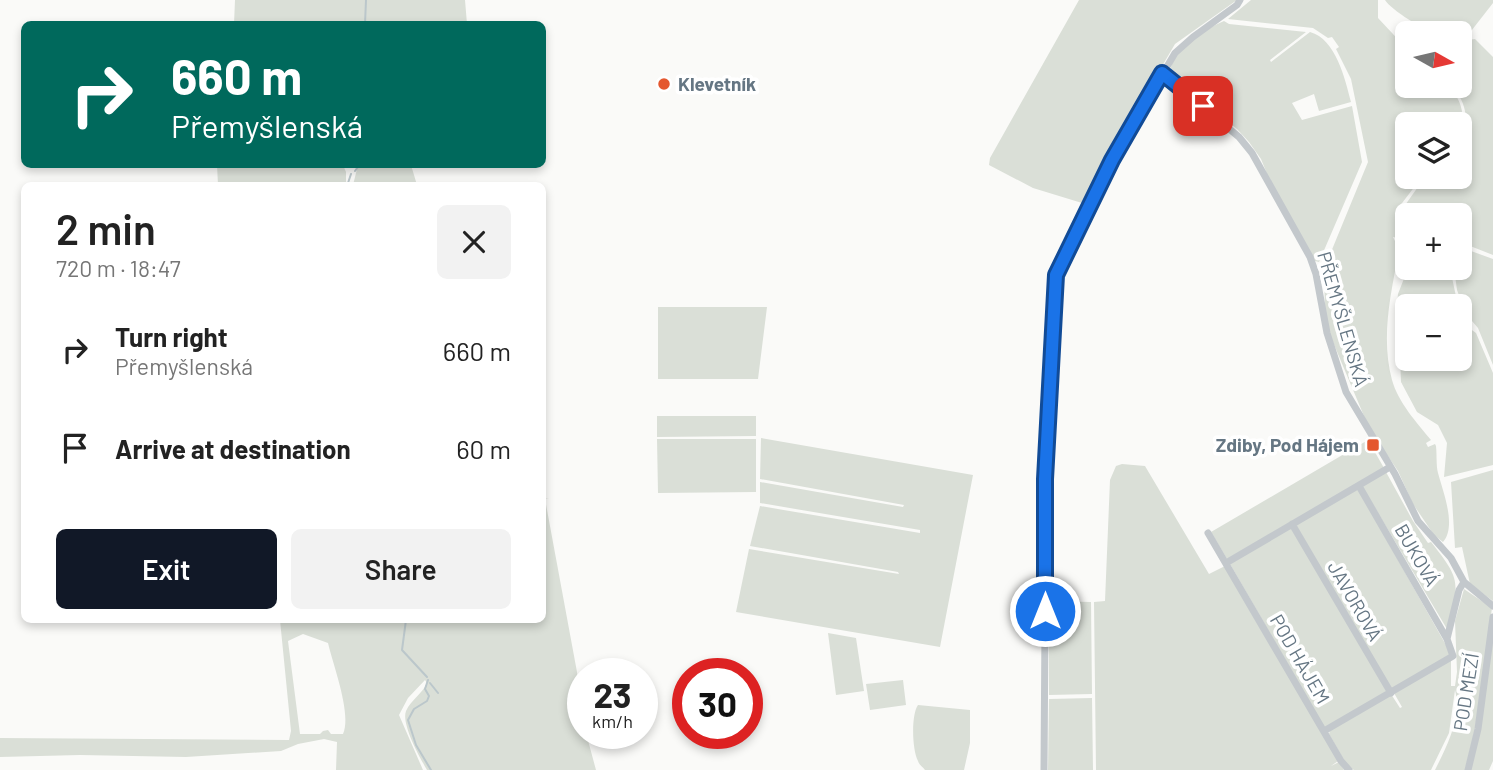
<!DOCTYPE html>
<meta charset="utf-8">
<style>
:root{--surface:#fff;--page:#f2f2f2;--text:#222;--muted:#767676;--accent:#111827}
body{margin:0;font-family:Barlow,sans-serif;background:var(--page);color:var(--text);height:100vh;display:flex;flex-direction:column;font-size:26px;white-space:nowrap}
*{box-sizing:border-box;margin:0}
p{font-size:23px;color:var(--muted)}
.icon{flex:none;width:38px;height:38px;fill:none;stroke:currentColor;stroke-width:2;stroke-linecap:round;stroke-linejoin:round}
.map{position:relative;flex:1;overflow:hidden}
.panel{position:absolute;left:21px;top:182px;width:525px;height:441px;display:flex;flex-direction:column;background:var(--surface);border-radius:10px;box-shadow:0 4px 10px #0003}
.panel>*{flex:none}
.guide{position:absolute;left:21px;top:21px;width:525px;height:147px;border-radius:10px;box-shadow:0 4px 10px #0003;background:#00695c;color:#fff;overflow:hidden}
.needle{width:46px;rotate:98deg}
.fabs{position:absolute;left:1395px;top:21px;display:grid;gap:14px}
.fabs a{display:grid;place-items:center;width:77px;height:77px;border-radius:10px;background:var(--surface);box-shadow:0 4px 10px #0003;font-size:35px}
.speed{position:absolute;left:567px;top:658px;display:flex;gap:14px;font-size:35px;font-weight:700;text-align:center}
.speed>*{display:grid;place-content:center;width:91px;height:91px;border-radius:50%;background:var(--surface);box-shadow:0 4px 10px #0003;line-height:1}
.speed small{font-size:18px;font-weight:400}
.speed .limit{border:10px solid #d22;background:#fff;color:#111}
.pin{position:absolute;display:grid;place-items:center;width:60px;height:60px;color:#fff;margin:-30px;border-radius:14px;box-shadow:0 4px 10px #0006}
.me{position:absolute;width:77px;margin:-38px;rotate:0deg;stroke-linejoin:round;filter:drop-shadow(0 0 5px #0008)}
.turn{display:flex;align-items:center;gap:24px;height:147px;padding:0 35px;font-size:32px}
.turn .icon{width:91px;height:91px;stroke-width:2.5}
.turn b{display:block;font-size:49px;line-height:60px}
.round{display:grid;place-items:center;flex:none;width:74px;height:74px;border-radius:10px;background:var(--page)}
.summary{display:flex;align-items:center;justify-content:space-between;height:119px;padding:0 35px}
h1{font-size:42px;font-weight:600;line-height:52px}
.primary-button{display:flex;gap:14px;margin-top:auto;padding:14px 35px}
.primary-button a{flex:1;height:80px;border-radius:10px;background:var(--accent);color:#fff;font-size:28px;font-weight:600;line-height:80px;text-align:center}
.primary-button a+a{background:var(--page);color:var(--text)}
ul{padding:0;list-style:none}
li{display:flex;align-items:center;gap:21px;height:98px;padding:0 35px}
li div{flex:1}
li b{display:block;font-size:26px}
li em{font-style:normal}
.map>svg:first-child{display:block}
.green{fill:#dadfd7;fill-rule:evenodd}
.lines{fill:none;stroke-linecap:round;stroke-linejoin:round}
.stream{stroke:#bbc7cb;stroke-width:2}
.minor{stroke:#c3c8cc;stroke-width:7}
.route-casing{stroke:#114b97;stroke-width:18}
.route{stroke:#1a73e8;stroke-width:12}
.poi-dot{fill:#e4572e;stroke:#fff;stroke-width:2.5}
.labels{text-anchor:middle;stroke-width:7;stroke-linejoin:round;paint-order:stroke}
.poi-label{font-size:19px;font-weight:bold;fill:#657683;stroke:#fff;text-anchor:start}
.street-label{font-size:19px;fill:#657683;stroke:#fff}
</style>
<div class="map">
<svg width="1493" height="770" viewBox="0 0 1493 770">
<rect width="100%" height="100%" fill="#fafaf8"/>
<!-- green -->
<path class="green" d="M235,0H465L467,24H234Z
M1079,0H1237L1175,44L1082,203L1033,188L989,165L990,158Z
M1251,0H1378V18L1407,49V86H1447C1464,100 1465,118 1460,140V124H1407V177H1422L1399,207L1401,224L1398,238L1393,237L1397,245L1398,256C1390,297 1381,339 1392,380C1398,402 1417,423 1431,440L1426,443L1428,447L1435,444L1436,446C1437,455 1436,465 1438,473C1443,492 1457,526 1443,542L1434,535L1413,504L1398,471L1369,428L1330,335L1325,310L1324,269L1368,162L1351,79L1336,49L1339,47L1332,37L1328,38L1313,28L1228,19Z
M1385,0H1493V3L1468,35L1460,38V33C1452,33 1444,34 1437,33C1425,31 1391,10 1385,0Z
M1224,21L1229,24L1306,32L1270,60L1271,62L1310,32C1336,39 1345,79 1351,102L1319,111L1314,94L1292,103L1302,120L1352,106L1362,162L1319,262L1315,261L1272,186L1261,159L1249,142L1237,129L1170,75C1170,49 1204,30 1224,21Z
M1475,39L1493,57V255L1460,242V215H1407V238L1403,208L1425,177H1460C1460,168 1458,157 1460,149C1465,121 1472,113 1453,86H1460V41Z
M217,165H343L346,172V185H218Z
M358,165H411L417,185H353Z
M1460,247L1493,259V365L1478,328L1466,314L1457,290L1454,268H1460Z
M1408,268H1450L1458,306H1407V310L1396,313L1398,294Z
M658,307H767L758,379H658Z
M1460,310L1469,328L1476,333L1493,373V465L1444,477L1447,443L1438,425L1417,412L1401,382L1399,332H1396V329L1407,326V359H1460Z
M657,416H756V436L657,437Z
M761,438L973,475L940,647L736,612L749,549L899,574L898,572L750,546L760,506L920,533V530L760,503V482L903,507L904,505L760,479Z
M657,439H756V492L658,493Z
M1368,440L1384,468L1227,559L1211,532Z
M1122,464L1145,466L1209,574L1225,566L1338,761L1331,766L1339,762L1344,770H1096L1094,602L1105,601L1110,480L1116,466Z
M1493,470V601L1470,584L1462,547L1455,548L1451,482Z
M1386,472L1413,521L1428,543L1431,542C1462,581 1459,582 1447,629L1362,486Z
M1358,489L1451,654L1392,691L1296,525Z
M543,498L549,499H545L577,672L583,733H586L596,770H427C420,758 401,724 406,711C411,700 422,694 427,683L425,680L408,698L399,715L423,770H336L337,742L324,739L298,744L281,751L186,757L80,755L0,757V738L289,740L291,731L280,620H445L451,623V620H542ZM303,634L328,643C333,665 352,714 343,734H331L328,730L323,731L320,734H300L288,641Z
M1292,527L1388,693L1326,730L1230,564Z
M1464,589L1492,608L1475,729L1465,770H1435C1447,746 1462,717 1455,690L1449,733L1431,770H1354L1348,767L1329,734L1330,730L1391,694L1400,708L1402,707L1394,693L1451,659V686H1455L1457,672L1455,621Z
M1049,601L1091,602L1092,694L1049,695Z
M1493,631V761L1489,770H1469Z
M828,633L856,638L864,691L836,695Z
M903,680L906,705L870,710L866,684Z
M1092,698L1093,770H1048L1049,699Z
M918,705L970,710V743L964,770H925C923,767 919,765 918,761C912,750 911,715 918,705Z"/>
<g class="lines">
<!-- stream -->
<path class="stream" d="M365,24L366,0
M355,171L360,164
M347,186L351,174
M406,620L402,650L427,677
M428,680L425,689L429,696L427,701L414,709L408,720L416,745L431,770
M430,683L438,693"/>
<!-- minor -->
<path class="minor" d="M1162,73L1239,137L1252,153L1310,257L1316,274L1327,333L1346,392L1395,474L1418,521L1451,558L1464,582L1493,606
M1359,486L1447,639
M1292,524L1391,693
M1208,533L1341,761L1349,770
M1226,563L1390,467
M1324,731L1453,656L1447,639L1459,590L1464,582
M1044,770L1046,479L1056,275L1112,160L1175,53L1193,37L1237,5L1240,0
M1468,770L1478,729L1493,617"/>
</g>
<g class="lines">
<!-- route casing -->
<g class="route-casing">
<path id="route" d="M1045,611V479L1056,275L1112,160L1162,73L1203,106"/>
</g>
<!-- route -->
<use href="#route" class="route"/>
</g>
<!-- markers -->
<g class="poi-dot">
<circle cx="664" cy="84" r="7"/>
<rect x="1366" y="438" width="14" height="14" rx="3.5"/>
</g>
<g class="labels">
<!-- poi labels -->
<g class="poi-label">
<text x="678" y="91">Klevetník</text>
<text x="1359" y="452" text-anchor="end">Zdiby, Pod Hájem</text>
</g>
<!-- street labels -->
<g class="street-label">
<text transform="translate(1343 319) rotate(74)" y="7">PŘEMYŠLENSKÁ</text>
<text transform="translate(1417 555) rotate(60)" y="7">BUKOVÁ</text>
<text transform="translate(1355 601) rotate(60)" y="7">JAVOROVÁ</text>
<text transform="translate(1300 659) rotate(60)" y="7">POD HÁJEM</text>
<text transform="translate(1466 692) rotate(-81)" y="7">POD MEZÍ</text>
</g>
</g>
</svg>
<div class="fabs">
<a><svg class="needle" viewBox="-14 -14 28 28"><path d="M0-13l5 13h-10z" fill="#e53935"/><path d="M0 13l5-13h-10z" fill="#767676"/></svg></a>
<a><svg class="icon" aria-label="layers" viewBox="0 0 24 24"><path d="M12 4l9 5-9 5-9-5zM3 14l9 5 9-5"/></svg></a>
<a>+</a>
<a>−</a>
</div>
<div class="speed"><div>23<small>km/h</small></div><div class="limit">30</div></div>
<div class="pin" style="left:1203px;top:106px;background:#d93025"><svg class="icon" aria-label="arrive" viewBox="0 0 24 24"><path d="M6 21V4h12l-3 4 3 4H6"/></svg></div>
<svg class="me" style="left:1045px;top:611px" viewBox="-20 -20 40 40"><circle r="17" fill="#1a73e8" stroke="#fff" stroke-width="3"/><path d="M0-11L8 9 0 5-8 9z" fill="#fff"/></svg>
<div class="guide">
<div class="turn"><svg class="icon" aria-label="right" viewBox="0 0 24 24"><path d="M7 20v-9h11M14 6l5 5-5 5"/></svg><div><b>660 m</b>Přemyšlenská</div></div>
</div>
<section class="panel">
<div class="summary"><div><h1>2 min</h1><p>720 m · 18:47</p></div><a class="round"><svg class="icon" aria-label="close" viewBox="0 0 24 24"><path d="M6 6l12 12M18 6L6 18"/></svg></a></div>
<ul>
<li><svg class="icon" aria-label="right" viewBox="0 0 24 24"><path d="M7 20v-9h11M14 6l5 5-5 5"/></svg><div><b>Turn right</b><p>Přemyšlenská</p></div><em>660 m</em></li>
<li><svg class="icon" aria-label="arrive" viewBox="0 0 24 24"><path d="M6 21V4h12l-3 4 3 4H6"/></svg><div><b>Arrive at destination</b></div><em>60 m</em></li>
</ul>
<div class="primary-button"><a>Exit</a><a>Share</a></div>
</section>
</div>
